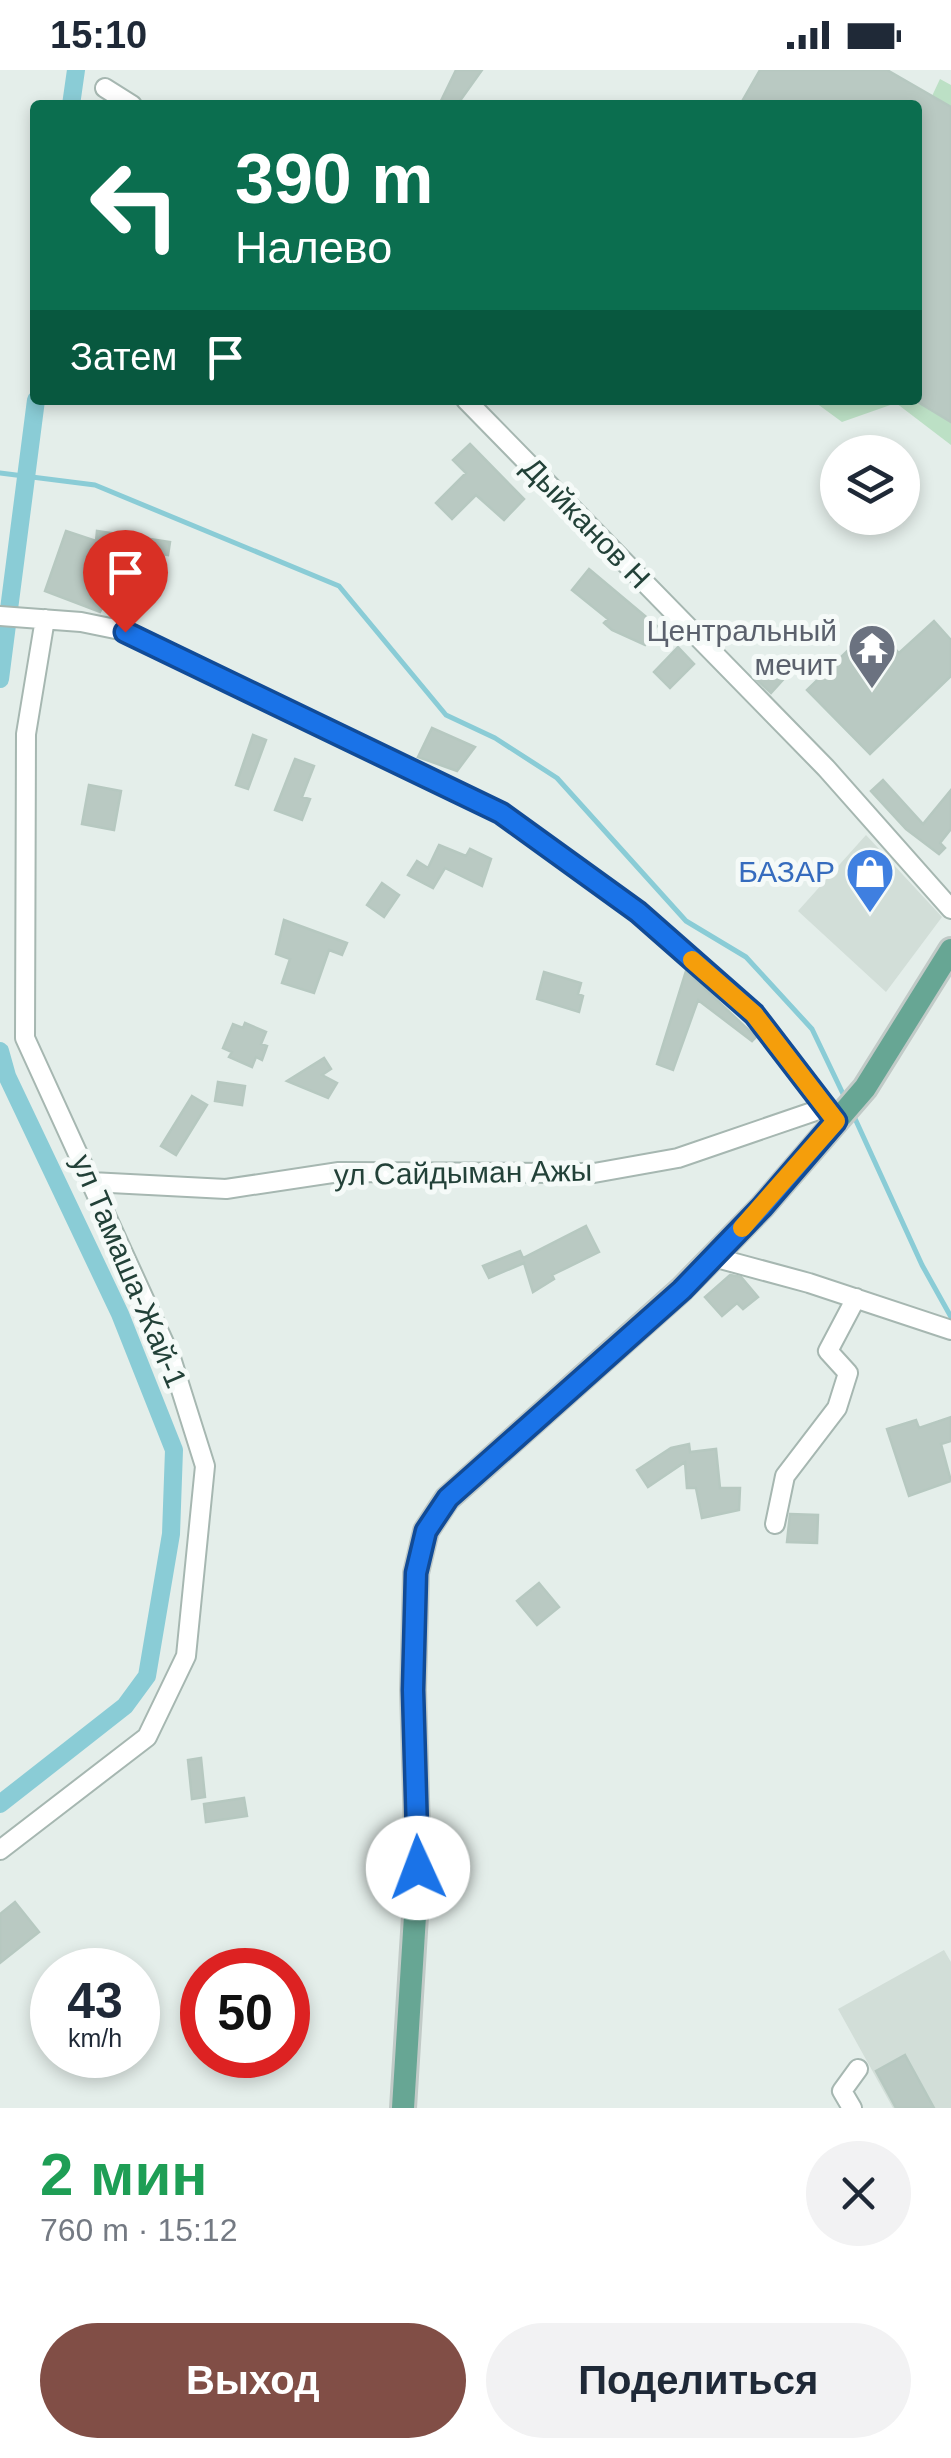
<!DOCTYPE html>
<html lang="ru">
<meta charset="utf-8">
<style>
:root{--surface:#fff;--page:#f2f2f3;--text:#1f2937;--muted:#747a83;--accent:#814e46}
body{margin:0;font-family:Helvetica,sans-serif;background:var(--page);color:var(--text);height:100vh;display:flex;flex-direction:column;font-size:38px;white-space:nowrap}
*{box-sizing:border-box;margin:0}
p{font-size:32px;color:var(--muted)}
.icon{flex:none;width:55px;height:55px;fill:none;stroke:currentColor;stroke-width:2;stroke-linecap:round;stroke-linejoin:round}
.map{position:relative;height:2038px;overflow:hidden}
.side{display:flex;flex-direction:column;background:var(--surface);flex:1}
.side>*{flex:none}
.guide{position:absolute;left:30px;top:30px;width:892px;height:305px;border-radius:10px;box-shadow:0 5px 15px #0003;background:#0b6e4f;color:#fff;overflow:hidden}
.buttons{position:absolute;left:820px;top:365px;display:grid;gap:20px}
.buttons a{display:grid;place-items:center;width:100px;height:100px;border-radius:50%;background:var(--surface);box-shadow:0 5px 15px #0003;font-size:50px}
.speed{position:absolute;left:30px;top:1878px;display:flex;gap:20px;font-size:50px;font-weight:700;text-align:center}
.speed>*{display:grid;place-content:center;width:130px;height:130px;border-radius:50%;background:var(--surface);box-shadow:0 5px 15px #0003;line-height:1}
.speed small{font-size:25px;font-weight:400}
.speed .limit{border:15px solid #d22;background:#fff;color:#111}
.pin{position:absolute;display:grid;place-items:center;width:85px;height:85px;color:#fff;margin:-102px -42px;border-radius:50% 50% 50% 0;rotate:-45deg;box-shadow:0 0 10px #0007}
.pin .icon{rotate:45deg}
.me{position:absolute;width:110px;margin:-55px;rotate:358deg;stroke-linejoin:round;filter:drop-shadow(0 0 8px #0008)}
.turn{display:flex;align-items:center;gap:35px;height:210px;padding:0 40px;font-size:45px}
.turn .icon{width:130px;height:130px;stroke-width:2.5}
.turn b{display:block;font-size:70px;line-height:85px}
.then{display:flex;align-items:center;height:95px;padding:0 40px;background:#0003;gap:20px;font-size:38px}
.round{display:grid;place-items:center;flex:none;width:105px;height:105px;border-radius:52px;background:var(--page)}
.head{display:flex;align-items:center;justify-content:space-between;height:170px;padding:0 40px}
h1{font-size:60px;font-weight:700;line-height:75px;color:#1e9e55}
.primary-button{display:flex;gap:20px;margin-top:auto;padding:20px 40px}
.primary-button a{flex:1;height:115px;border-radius:60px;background:var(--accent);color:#fff;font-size:40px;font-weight:700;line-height:115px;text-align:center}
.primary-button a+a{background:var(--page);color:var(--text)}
.status{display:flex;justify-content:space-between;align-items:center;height:70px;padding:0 50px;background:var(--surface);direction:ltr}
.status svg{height:28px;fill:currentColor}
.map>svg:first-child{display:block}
.built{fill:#d2ded8}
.green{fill:#bce0c5}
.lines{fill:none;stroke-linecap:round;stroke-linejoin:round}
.stream{stroke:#8accd6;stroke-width:5}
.canal{stroke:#8accd6;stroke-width:18}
.building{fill:#b9c9c2;stroke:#b6c8c0;stroke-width:2.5}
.minor-casing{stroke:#a6b7b1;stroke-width:22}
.major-casing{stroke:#c1cac7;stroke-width:28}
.minor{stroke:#fff;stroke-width:18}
.major{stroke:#67a694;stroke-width:22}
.route-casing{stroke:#114b97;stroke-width:25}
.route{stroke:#1a73e8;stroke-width:18}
.slow{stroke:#f59e0b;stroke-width:18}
.labels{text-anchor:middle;stroke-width:10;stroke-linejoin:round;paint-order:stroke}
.street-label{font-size:30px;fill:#224138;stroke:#f5faf8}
.worship-label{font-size:30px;fill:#5b616d;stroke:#f5faf8;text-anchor:end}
.shop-label{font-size:30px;fill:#366cbe;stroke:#f5faf8;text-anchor:end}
</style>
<div class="status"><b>15:10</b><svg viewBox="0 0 49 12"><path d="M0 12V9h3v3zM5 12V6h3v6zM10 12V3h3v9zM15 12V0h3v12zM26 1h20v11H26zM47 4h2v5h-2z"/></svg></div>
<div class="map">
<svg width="951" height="2038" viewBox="0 0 951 2038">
<rect width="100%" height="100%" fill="#e4eeea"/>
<!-- built -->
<path class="built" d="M866,765L942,847L886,922L798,841Z
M944,1880L951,1892V2038H893L838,1939Z"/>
<!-- green -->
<path class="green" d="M940,9L951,15V375L896,333L842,352L812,330H918V37L925,41Z"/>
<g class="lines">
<!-- stream -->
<path class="stream" d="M0,403L95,415L339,516L446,645L495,668L557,708L686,851L746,887L812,959L845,1028
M852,1042L922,1195L951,1247"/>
<!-- canal -->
<path class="canal" d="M71,35L76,0
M0,609L36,330
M0,981L7,1006L120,1244L174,1380L171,1464L147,1606L125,1636L0,1734"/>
</g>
<!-- building -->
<path class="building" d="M456,0H482L457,35H439Z
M760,0H887L951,37V352L918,332V35H740Z
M470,374L524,429L504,450L476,425L452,449L436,433L466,403L453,390Z
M66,461L96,471L97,461L170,472L168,485L130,479L108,541L102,538L100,542L45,521Z
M589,499L657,556L645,575L612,560L604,553L608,549L572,520Z
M934,551L951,570V606L870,684L807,620L873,556L899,583Z
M678,577L694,594L670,618L654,602Z
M774,590L789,603L771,623L756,609Z
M432,658L475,677L457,701L418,687Z
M253,665L266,670L248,719L236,715Z
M295,689L314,696L302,727L310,729L302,750L275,740Z
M883,710L923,754L951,720V759L940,773L945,778L939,784L906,759L871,721Z
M89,715L121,721L114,760L82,754Z
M439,775L466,786L470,779L491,789L482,816L445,798L433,818L408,805L417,791L428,798Z
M382,813L399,825L384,847L367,835Z
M284,850L347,873L342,885L329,880L314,923L282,913L290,889L276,884Z
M686,901L756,967L752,971L698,930L673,1000L657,994Z
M544,902L581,913L578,924L583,926L579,942L537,929Z
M245,953L266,962L261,974L267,976L262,990L256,987L252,997L229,987L232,982L223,978L233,954L243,958Z
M324,988L331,999L322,1005L337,1013L328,1028L287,1011Z
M218,1012L245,1016L242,1035L215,1031Z
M192,1026L207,1035L176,1085L161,1076Z
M586,1156L599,1182L552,1205L554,1209L533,1222L524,1193L489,1208L483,1196L520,1181L523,1188Z
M730,1205L741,1207L758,1227L743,1239L737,1233L722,1246L705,1227Z
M951,1347V1371L941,1374L951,1411L909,1426L887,1359L916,1350L919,1358Z
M689,1374L690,1382L716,1379L720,1418H740L739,1440L702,1448L696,1418H687L685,1392L648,1417L637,1400L671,1378Z
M790,1444L818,1445L817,1473L787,1472Z
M539,1513L559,1537L537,1555L517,1531Z
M201,1688L205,1727L192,1729L188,1690Z
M244,1728L247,1746L206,1752L204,1734Z
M15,1832L39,1862L0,1893V1844Z
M905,1985L934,2038H896L876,2001Z"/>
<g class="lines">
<!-- minor casing -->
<g class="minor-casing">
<path id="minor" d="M105,18L132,35
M466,330L826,698L951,839
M0,546L81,552L125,561L501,743L638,842L754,944L836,1051
M91,1112L226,1119L339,1102L594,1103L678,1088L827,1037
M713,1187L809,1213L951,1260
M775,1454L785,1406L837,1338L848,1303L828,1281L856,1228
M0,1780L147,1667L186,1586L205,1396L171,1288L25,968L26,664L45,549
M852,2038L842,2021L858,1999"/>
</g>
<!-- major casing -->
<g class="major-casing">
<path id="major" d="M403,2038L418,1798L413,1620L416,1503L426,1461L447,1429L681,1220L762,1137L865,1018L951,880"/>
</g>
<!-- minor -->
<use href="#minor" class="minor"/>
<!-- major -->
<use href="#major" class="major"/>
</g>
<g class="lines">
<!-- route casing -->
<g class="route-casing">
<path id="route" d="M125,562L501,743L638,842L754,944L836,1051L762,1137L682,1220L448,1428L426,1461L416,1503L413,1620L418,1798"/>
</g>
<!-- route -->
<use href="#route" class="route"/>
<!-- slow -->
<path class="slow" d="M692,890L754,944L836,1051L742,1158"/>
</g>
<!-- icons -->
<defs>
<g id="temple-pin" transform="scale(2.5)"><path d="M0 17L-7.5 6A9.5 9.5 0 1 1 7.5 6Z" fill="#6b7280" stroke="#f5faf8"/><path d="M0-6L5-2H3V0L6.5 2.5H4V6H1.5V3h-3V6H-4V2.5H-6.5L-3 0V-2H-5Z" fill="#fff"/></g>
<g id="shop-pin" transform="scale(2.5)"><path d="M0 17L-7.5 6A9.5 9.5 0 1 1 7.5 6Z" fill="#3f7fe0" stroke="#f5faf8"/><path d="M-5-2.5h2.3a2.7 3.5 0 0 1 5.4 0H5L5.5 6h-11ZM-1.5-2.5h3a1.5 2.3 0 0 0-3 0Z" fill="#fff"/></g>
</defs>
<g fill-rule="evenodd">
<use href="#temple-pin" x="872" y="578"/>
<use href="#shop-pin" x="870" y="802"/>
</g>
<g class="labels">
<!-- street labels -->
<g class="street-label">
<text transform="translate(586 453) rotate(46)" y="10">Дыйканов Н</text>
<text transform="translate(463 1103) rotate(-1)" y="10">ул Сайдыман Ажы</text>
<text transform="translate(129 1201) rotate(67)" y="10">ул Тамаша-Жай-1</text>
</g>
<!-- worship labels -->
<g class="worship-label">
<text x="837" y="571">Центральный<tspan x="837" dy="34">мечит</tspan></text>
</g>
<!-- shop labels -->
<g class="shop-label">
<text x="835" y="812">БАЗАР</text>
</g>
</g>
</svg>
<div class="buttons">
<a><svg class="icon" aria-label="layers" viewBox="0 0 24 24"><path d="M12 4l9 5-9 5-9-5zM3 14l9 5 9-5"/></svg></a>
</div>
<div class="speed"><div>43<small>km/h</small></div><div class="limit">50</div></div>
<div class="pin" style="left:125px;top:562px;background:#d93025"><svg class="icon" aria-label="arrive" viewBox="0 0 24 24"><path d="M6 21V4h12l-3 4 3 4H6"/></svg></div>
<svg class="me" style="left:418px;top:1798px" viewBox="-20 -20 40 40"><circle r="19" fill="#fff"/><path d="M0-13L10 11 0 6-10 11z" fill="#1a73e8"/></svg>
<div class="guide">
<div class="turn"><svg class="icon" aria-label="left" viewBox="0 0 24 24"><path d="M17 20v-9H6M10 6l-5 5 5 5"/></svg><div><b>390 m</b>Налево</div></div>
<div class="then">Затем<svg class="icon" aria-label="arrive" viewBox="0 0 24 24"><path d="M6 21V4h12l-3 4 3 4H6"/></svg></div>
</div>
</div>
<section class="side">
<div class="head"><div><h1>2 мин</h1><p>760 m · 15:12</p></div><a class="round"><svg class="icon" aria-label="close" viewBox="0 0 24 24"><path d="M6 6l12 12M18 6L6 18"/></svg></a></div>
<div class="primary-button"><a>Выход</a><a>Поделиться</a></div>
</section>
